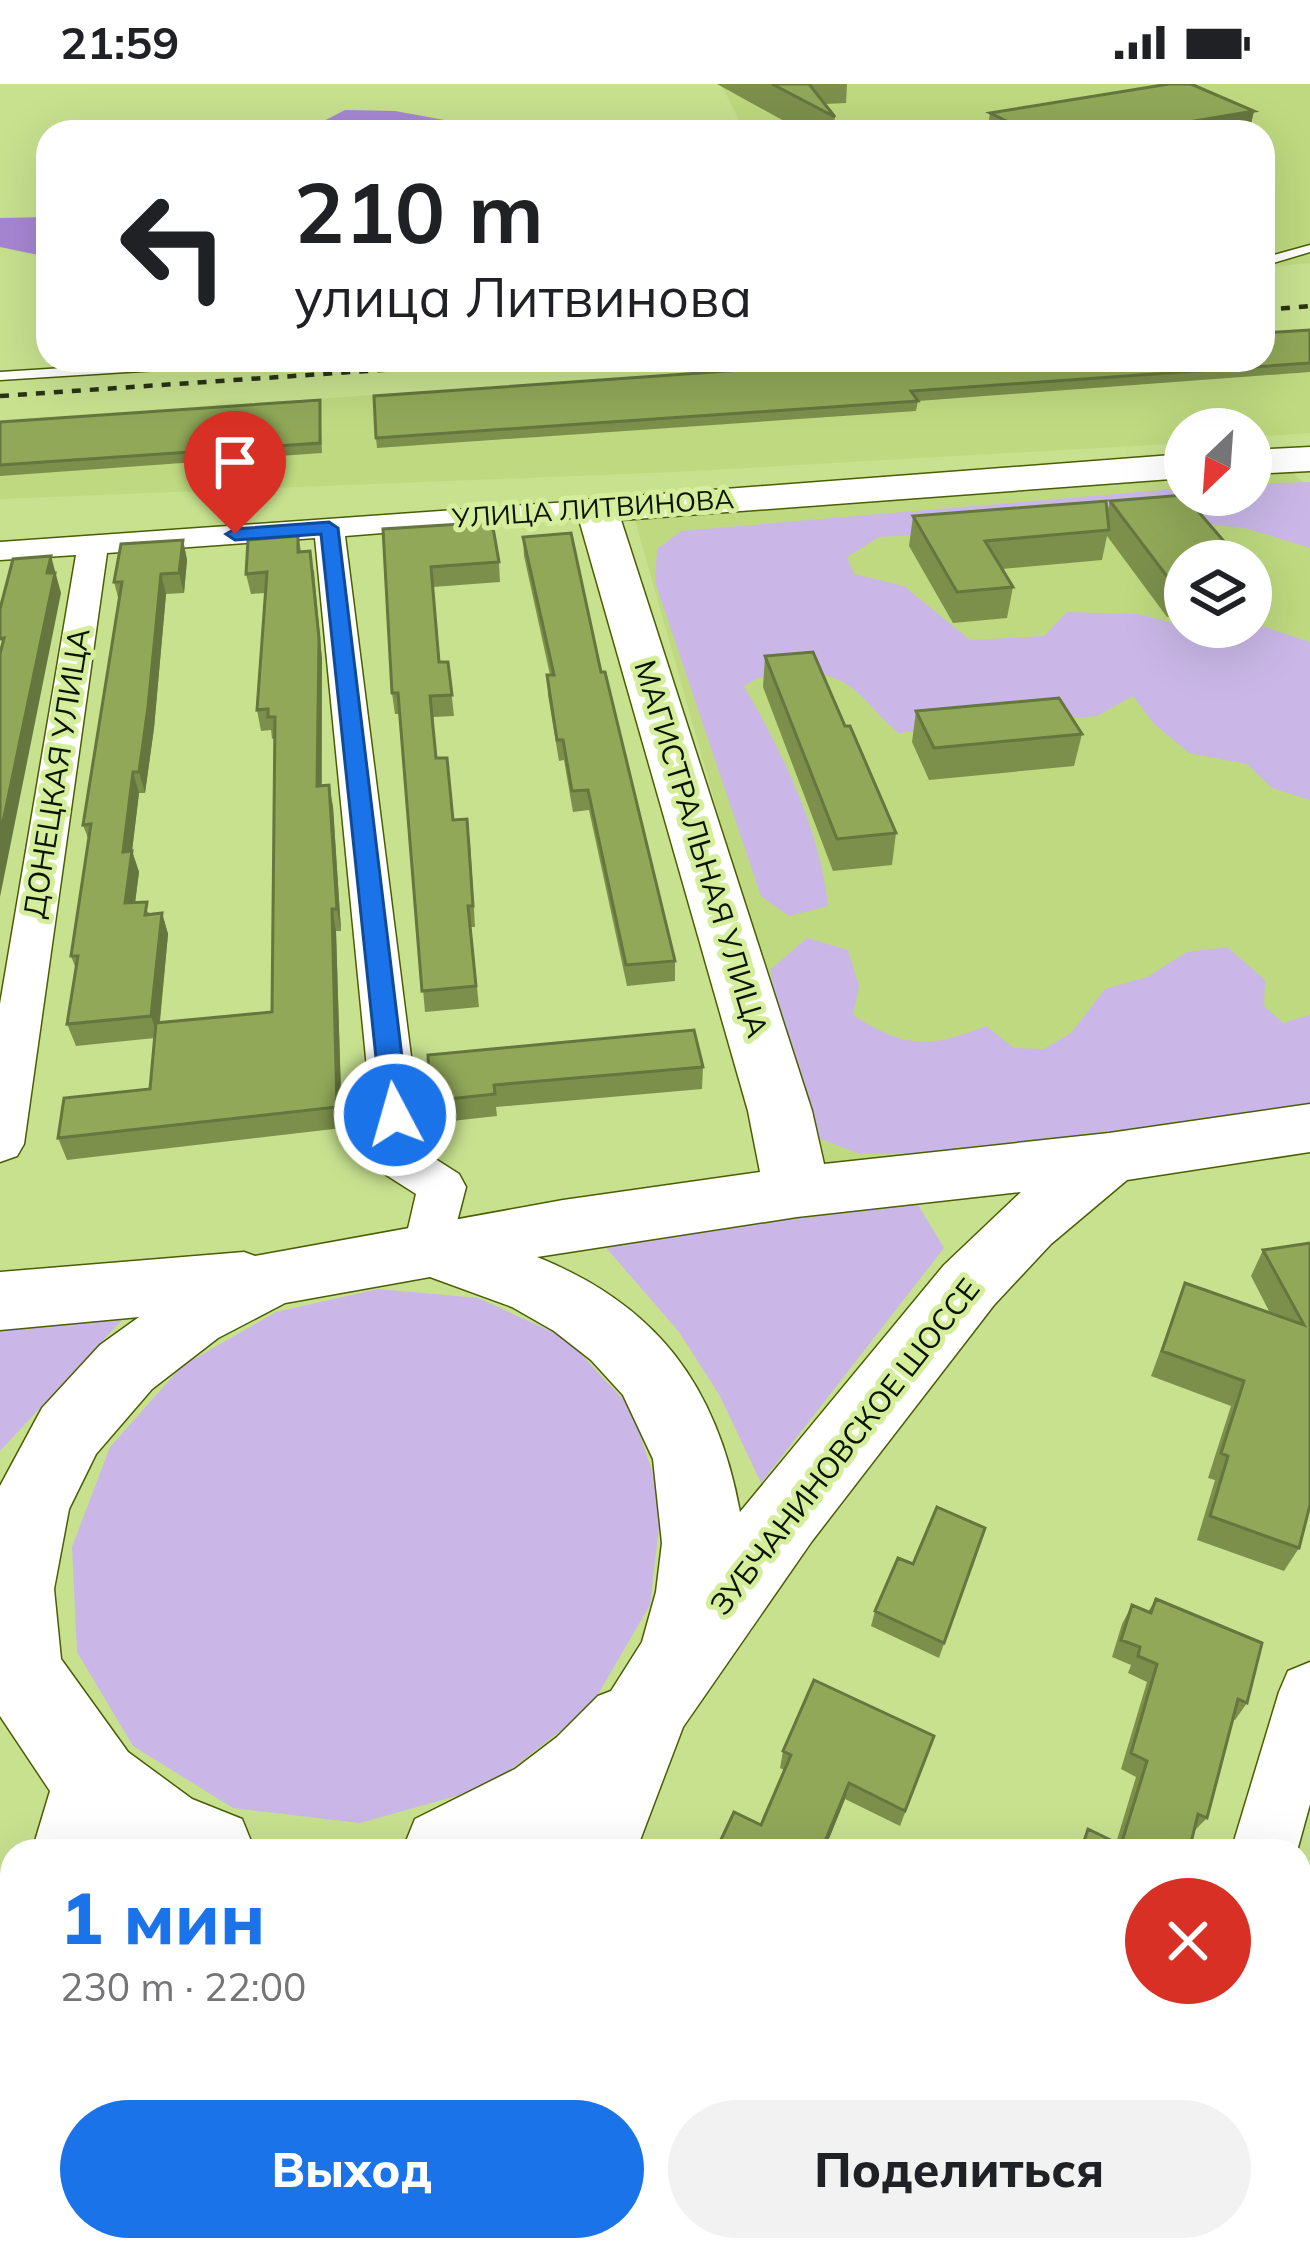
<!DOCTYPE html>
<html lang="ru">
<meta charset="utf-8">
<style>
:root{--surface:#fff;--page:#f2f2f2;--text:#202124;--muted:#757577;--accent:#1a73e8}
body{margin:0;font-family:Mulish,sans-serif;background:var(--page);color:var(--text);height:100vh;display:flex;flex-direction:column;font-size:45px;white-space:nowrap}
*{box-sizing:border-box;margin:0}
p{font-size:39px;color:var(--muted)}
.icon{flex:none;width:66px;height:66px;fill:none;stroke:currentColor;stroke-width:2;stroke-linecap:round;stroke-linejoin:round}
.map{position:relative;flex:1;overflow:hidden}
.drawer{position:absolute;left:0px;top:1755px;width:1311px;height:423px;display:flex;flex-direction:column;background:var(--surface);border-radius:36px 36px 0 0;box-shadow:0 12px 48px #0002}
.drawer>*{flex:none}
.guide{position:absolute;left:36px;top:36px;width:1239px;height:252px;border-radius:36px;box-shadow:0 12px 48px #0002;background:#fff;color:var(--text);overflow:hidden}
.needle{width:78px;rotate:205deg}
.tools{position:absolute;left:1164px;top:324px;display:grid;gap:24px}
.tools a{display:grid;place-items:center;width:108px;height:108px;border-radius:50%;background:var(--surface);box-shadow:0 12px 48px #0002;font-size:60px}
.pin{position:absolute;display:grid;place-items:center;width:102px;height:102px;color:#fff;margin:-123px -51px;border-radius:50% 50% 50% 0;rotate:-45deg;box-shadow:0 0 12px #0007}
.pin .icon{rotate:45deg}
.me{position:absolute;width:132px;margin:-66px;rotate:354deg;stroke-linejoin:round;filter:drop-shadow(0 0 9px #0008)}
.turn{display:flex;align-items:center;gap:42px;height:252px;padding:0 60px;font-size:54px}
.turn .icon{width:156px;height:156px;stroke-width:2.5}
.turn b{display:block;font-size:84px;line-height:102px}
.round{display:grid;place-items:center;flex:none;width:126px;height:126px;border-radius:63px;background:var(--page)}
.summary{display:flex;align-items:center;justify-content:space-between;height:204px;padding:0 60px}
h1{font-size:72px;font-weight:800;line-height:90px;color:var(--accent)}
.button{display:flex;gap:24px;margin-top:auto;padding:24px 60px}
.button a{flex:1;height:138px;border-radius:72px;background:var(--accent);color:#fff;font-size:48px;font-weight:800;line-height:138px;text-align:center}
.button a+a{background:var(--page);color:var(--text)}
.status{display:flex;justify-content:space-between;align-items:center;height:84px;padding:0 60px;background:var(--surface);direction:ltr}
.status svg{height:33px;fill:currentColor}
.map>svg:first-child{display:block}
.built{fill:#bed97f;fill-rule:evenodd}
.green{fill:#cab7e8}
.forest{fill:#a686d2}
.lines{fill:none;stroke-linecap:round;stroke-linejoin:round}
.lane-casing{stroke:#4a5e02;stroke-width:3}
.street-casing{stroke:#4a5e02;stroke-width:3}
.primary-casing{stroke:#4a5e02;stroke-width:3}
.lane{fill:#fff;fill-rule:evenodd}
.street{fill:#fff;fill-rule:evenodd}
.primary{fill:#fff;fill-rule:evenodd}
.rail{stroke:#293416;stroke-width:4.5;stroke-dasharray:9 9;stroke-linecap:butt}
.wall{fill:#7c904c}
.shaded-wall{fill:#65763e}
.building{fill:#90a858;stroke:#65763e;stroke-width:3}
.route{fill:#1a73e8;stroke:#114b97;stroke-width:3}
.labels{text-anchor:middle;stroke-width:10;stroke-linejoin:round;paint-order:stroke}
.far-street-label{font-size:27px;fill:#0c1400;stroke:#d4ee9c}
.street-label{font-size:30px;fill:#0c1400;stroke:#d4ee9c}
</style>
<div class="status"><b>21:59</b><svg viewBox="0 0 49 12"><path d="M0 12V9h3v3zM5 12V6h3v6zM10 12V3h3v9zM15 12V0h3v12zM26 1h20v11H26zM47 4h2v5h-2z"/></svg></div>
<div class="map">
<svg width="1310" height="2176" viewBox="0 0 1310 2176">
<rect width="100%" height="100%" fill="#c7e18f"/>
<!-- built -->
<path class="built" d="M721,0H1310V179L1263,184V48H745Z
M1310,249V349L1251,353V345H1185V358L1169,360L674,388L0,415V336L901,276H1263Z
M1291,387L1310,406V1025L820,1090L635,436L1185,395V411H1251V390ZM1185,477H1251V543H1185Z"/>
<!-- green -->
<path class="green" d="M1310,398V464L1245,444L1162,436L879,453L847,473L854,490L904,502L970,556L1044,552L1067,528L1139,530L1194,545L1251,543L1253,539L1310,558V716L1272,704L1247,680L1189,669L1154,640L1133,612L1097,632L899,649C881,636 868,616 851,603C820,581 774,582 744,602C782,668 820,745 828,822L789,832L761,812L655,498L657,465L681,447L1185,404V411H1251V400Z
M807,854L848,866L859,902L853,931C905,964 928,965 986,942L1014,964L1044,965L1071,949L1105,905L1147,893L1187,868L1227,863L1265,896L1264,922L1283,939L1310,931V1024L924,1069L860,1070L813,1052L787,971L770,886Z
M917,1119L944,1164L761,1399L720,1312L679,1248L602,1159Z
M378,1205L478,1214L566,1254L631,1324L662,1417L650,1521L590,1624L488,1703L360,1739L233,1724L133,1662L77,1568L72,1463L110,1363L182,1282L276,1228Z
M134,1223L0,1367V1240Z"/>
<!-- forest -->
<path class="forest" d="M345,26L395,27L510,48H325L314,42Z
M48,133V173L0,163V134Z
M98,2166H280L274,2176H92Z"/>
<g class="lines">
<!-- lane casing -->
<g class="lane-casing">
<path id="lane" d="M1310,161V168L1263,182V174Z
M191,276H261L254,280L0,296V288Z"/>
</g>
<!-- street casing -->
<g class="street-casing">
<path id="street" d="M597,416L608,419L612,425L608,431L345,452L423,1067L459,1090L466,1103L446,1180L428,1186L410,1180L403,1166L416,1110L383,1089L376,1076L315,454L107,469L24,1060L17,1072L0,1078V920L76,471L0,476V458Z
M1310,1578V1720L1297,1767H1231L1279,1608L1288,1587Z
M457,2166H543L548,2176H461Z
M1111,2166H1187L1185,2176H1107Z"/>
</g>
<!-- primary casing -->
<g class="primary-casing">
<path id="primary" d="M1310,363V387L1251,390V366Z
M1185,370V394L621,436L812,1027L824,1080L1109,1049L1310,1020V1068L1127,1096L1051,1160L994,1221L812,1457L683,1643L636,1767H402L415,1735L515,1685L557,1653L598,1612L611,1607L642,1558L656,1508L662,1459L653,1375L623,1311L591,1276L554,1247L512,1223L430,1193L285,1219L218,1254L152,1305L96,1370L69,1425L54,1505L61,1575L128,1668L192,1715L242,1735L255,1767H32L50,1707L0,1632V1402L42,1324L100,1261L139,1233L0,1246V1188L244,1168L255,1172L563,1116L760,1088L748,1027L576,425L582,416ZM1021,1108L944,1181L740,1428C717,1302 657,1221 537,1173L797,1133Z
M12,1923V2036L0,2041V1928Z
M318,2166H425L421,2176H314Z"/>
</g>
<!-- lane -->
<use href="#lane" class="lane"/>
<!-- street -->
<use href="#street" class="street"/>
<!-- primary -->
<use href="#primary" class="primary"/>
<!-- rail -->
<path class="rail" d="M1263,226L1310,222
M0,312L528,276"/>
</g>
<!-- wall -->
<path class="wall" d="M717,0H847L846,19L825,20L835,33L833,48H804Z
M1254,27L1249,48H987L990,29Z
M1310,246V288L918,317L916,327L377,364L376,354Z
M320,316L322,369L0,392V338Z
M1110,417L1185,477V532L1167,533L1107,452L1102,476L1002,485L1013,503L1007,534L953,539L909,462L913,432L1107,429Z
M383,445L499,478L500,498L433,503L440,578H448L454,632L433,633L436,674L454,736L470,756L475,843H471L479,923L425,928L399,630H395L392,609Z
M298,452L301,467L314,487L322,575V702L329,701L333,723L341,847H336L342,1044L67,1076L58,1054L150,1005L155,954L76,962L67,940L76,885L71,872L89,757L83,741L119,517L114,498L183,456L187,476L184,509L166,510L154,644L145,709H139L132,767L139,788L135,819L151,830L162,829L168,850L160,938L272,928L275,654L272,655L271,646L261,647L257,626L265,509L251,510L246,490Z
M523,453L601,588L675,877V897L627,902L589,726L573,728L564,676L559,677L548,611L547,591H550L524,472Z
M1251,488L1257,495L1251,515Z
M765,572L845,642L896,749L892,781L833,787L763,603Z
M916,627L1082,650L1074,682L929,696L912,658Z
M428,971L703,983L702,1005L496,1023L497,1032L434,1039Z
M1310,1159L1299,1464L1284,1487L1197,1456L1215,1396L1208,1394L1231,1322L1151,1292L1185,1199L1270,1229L1251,1192L1263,1166Z
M985,1444L939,1574L871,1542L875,1527L913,1480Z
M1156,1515L1247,1619L1235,1636L1233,1635L1207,1734L1193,1748L1189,1767H1077L1088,1745L1116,1759L1136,1693L1121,1685L1147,1598L1128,1589L1131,1581L1112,1573L1122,1540L1132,1521L1148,1528Z
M934,1652L900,1742L845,1715L824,1767H717L718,1762L761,1741L784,1686L780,1684L783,1667Z
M1310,1882V2062L1299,2056V1891Z
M934,2166H1062L1059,2176H931Z"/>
<!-- shaded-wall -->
<path class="shaded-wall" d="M1254,27L1249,48H1152L1153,44Z
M183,456L187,476L184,509L179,489Z
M310,467L322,575L321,724L317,702Z
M51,472L61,509L0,813V752Z
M161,490L166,510L154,644L145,709L139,688Z
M133,688L139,709L132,767L139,788L132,841L125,819L123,768Z
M329,701L333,723L341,847L337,825Z
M332,825L336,847L342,1044L337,1023Z
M162,829L168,850L158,954L151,932Z
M849,1699L845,1715L824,1767H821Z"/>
<!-- building -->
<path class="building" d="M772,0H809L835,33Z
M1169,0H1191L1254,27L1153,44L1162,48H1029L990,29Z
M1310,246V279L911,307L918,317L376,354L374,312L884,276H1263V249Z
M320,316V359L0,381V338Z
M1184,411L1241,477H1185V502L1175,503L1110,417Z
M1106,417L1109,446L985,457L1013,503L957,508L913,432Z
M492,438L499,478L431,483L439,578H448L452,611L430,612L436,674H447L453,736L467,735L473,822H468L476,902L422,907L398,609H392L383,445Z
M571,449L601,588H605L675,877L626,881L588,706L572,707L563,656H557L547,591H554L523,453Z
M298,452V468L310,467L319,554L317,702L329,701L337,825H332L337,1023L58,1054L64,1014L150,1005L156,939L272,928L275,633H268V625L257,626L267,488L246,490L248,456Z
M183,456L179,489L161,490L148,623L139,688H133L123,768L132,767L125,819L147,818L145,831L162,829L151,932L67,940L78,872H71L91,740L83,741L122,498H114L121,460Z
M51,472L47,489H55L0,752V570L4,554L0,555V525L13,475Z
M813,568L845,642H850L896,749L837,755L765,572Z
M1059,614L1082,650L934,664L916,627Z
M694,946L703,983L494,1001L495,1010L430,1017L428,971Z
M1310,1159V1421L1299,1464L1210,1432L1228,1372L1221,1369L1244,1297L1162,1267L1185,1199L1304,1241L1263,1166Z
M937,1423L985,1444L944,1559L875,1527L898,1474L913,1480Z
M1156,1515L1262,1559L1247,1619L1238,1615L1207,1734L1198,1730L1189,1767H1081L1088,1745L1121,1761L1147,1677L1131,1669L1157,1580L1138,1572L1140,1563L1121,1556L1132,1521L1151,1529Z
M814,1596L934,1652L905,1727L849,1699L821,1767H728L718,1762L734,1728L761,1741L791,1671L783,1667Z
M1310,1888V1953L1299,1947V1935Z
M1310,1960V2044L1299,2038V2008Z
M941,2166H1062L1059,2176H938Z"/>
<!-- route -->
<path class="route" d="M329,438L338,444L409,1031L395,1041L382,1031L321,450L235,456L226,450L235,445Z"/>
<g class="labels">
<!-- far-street labels -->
<g class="far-street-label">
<text transform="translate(593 425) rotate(-4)" y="9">УЛИЦА ЛИТВИНОВА</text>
</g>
<!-- street labels -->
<g class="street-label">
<text transform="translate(57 689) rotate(-81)" y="10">ДОНЕЦКАЯ УЛИЦА</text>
<text transform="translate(701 765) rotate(73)" y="10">МАГИСТРАЛЬНАЯ УЛИЦА</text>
<text transform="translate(845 1363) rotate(-52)" y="10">ЗУБЧАНИНОВСКОЕ ШОССЕ</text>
</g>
</g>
</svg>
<div class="tools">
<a><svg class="needle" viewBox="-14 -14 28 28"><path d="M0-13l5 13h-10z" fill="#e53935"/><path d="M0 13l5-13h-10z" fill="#757577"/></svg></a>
<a><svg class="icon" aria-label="layers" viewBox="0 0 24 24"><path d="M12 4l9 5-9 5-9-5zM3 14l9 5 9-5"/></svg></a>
</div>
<div class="pin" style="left:235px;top:450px;background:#d93025"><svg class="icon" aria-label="arrive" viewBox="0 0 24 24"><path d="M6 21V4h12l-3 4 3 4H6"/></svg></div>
<svg class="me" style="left:395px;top:1031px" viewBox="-20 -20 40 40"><circle r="17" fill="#1a73e8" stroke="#fff" stroke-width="3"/><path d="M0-11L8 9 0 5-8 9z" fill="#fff"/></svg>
<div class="guide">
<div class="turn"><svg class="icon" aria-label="left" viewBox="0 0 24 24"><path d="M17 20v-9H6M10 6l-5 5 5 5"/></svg><div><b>210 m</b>улица Литвинова</div></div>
</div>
<section class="drawer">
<div class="summary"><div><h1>1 мин</h1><p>230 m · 22:00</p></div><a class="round" style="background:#d93025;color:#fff"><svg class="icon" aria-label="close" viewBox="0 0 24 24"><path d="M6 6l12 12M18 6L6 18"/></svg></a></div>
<div class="button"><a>Выход</a><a>Поделиться</a></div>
</section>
</div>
